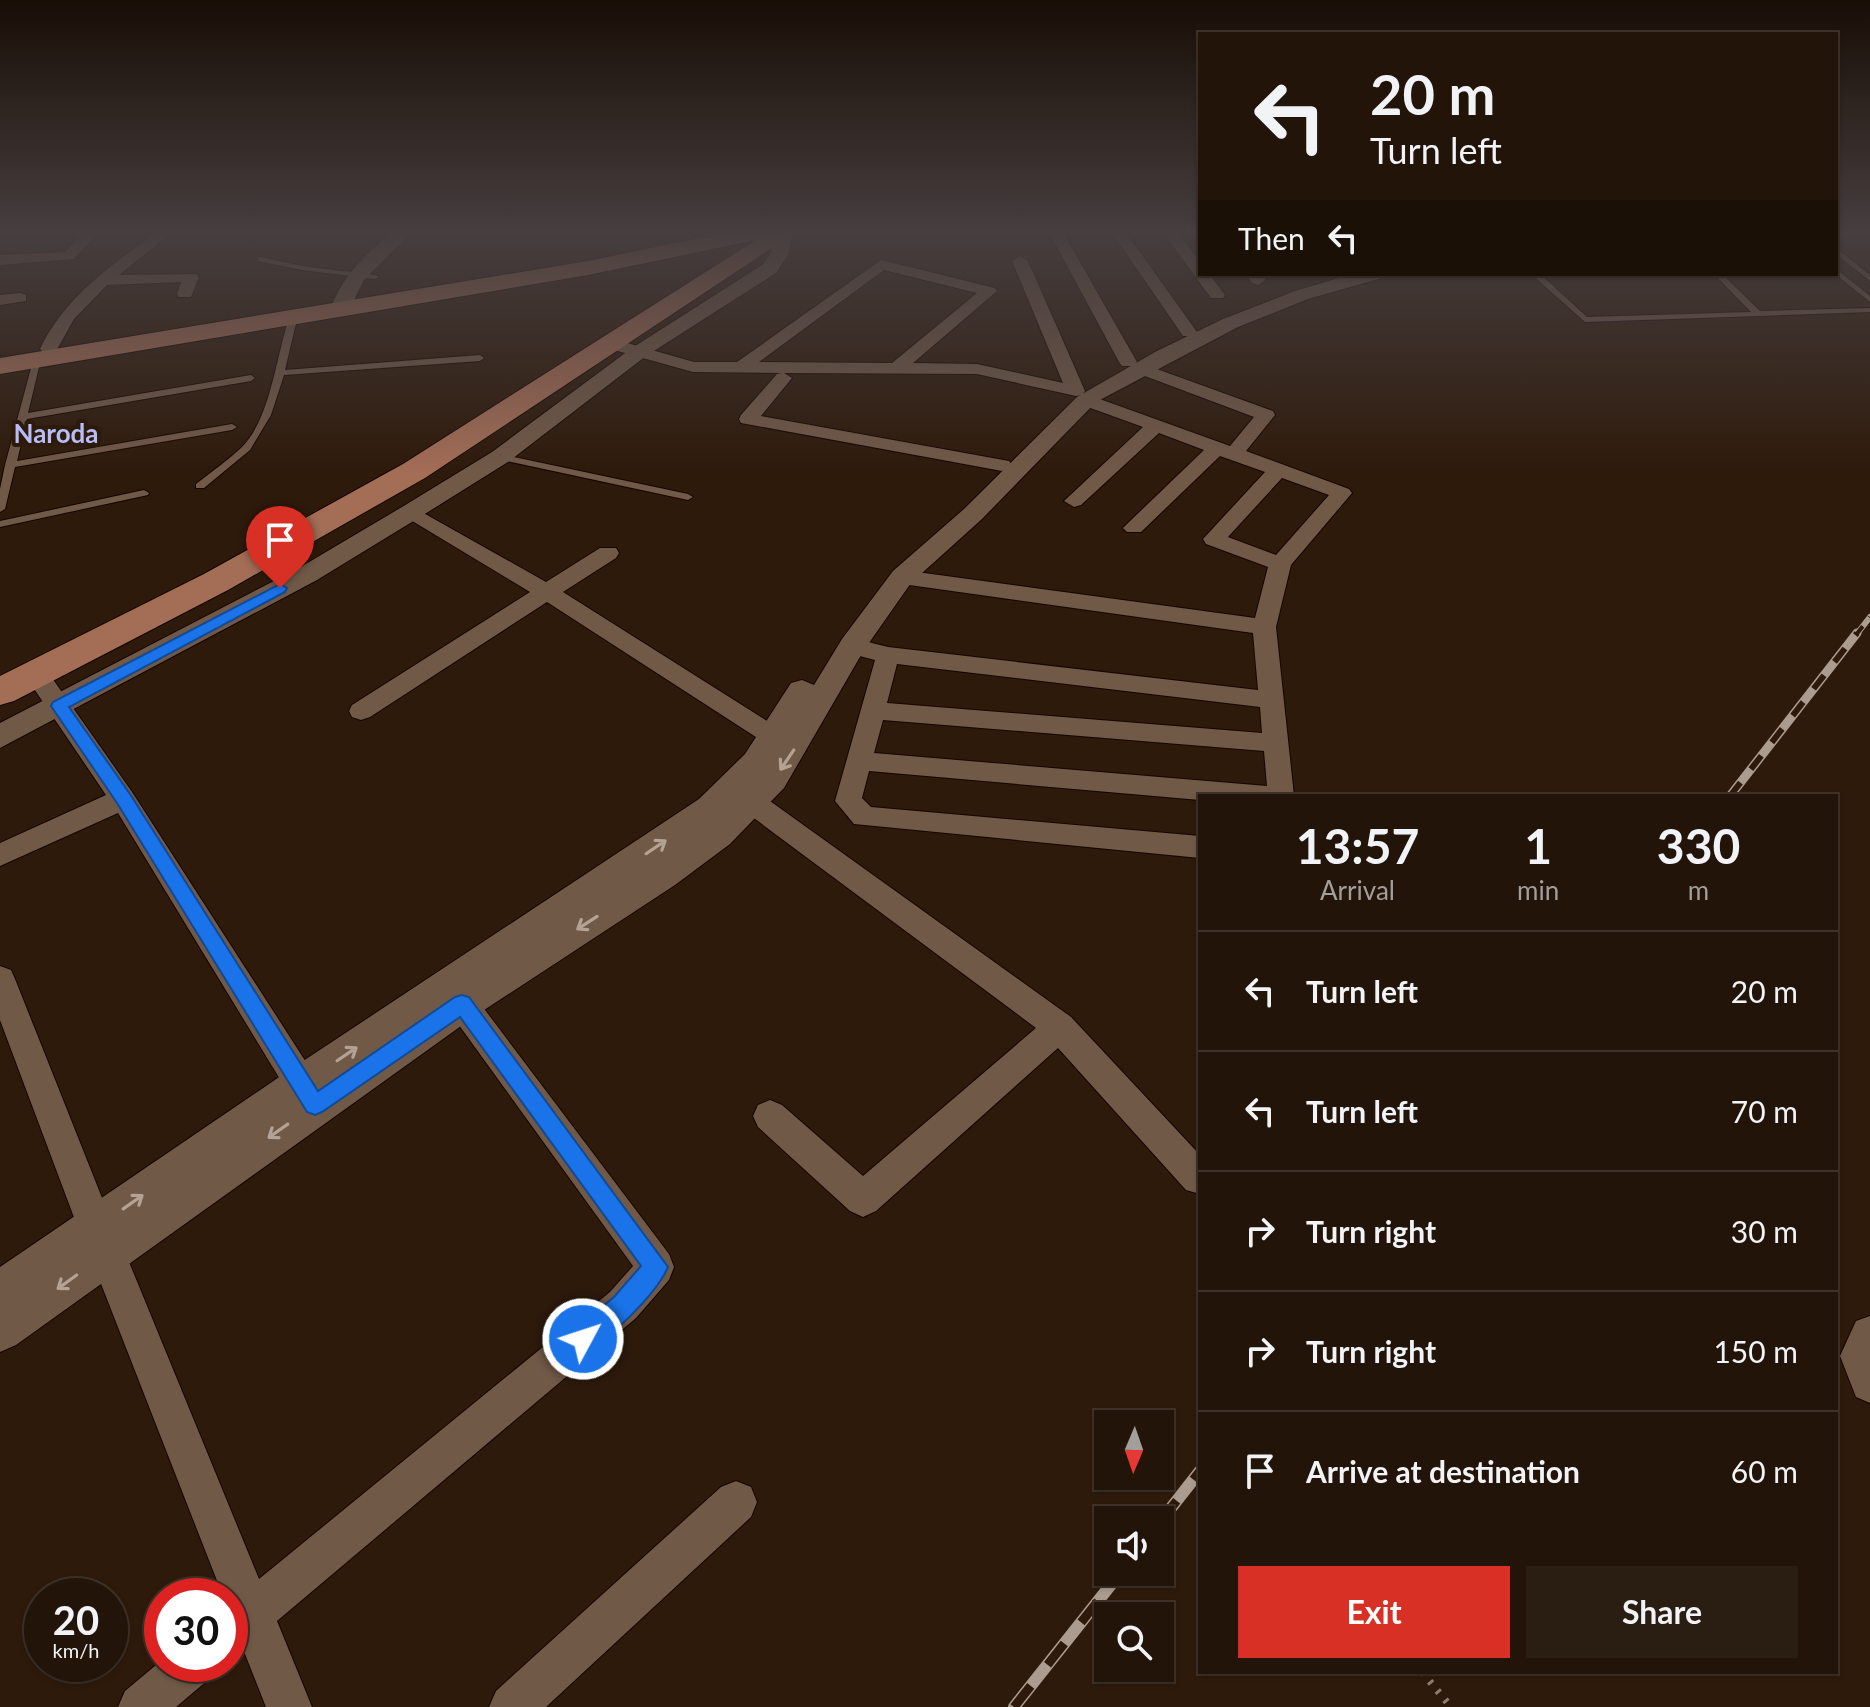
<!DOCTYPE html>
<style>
:root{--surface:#221408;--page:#2a1d12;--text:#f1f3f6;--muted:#a29e9c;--line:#3f3329;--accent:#d93025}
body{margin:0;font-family:Lato,sans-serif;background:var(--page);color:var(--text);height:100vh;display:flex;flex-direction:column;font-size:30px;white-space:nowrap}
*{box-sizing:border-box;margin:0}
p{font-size:26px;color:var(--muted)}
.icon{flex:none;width:44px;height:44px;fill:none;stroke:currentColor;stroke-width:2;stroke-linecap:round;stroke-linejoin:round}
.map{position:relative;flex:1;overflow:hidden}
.drawer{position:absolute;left:1198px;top:794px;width:640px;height:880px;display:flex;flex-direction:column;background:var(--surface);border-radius:0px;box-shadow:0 2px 6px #0004,0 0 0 2px var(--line)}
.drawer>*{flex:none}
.top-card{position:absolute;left:1198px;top:32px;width:640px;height:244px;border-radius:0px;box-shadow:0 2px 6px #0004,0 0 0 2px var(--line);background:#221408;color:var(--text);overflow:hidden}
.needle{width:52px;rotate:182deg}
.fabs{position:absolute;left:1094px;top:1410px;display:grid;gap:16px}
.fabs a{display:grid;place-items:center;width:80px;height:80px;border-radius:0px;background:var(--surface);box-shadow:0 2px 6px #0004,0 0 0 2px var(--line);font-size:40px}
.speed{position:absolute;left:24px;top:1578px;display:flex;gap:16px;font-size:40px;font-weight:700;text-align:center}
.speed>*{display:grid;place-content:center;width:104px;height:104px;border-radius:50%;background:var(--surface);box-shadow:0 2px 6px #0004,0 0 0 2px var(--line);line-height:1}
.speed small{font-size:20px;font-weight:400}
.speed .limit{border:12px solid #d22;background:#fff;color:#111}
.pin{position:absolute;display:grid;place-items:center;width:68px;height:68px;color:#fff;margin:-82px -34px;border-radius:50% 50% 50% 0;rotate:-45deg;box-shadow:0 0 8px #0007}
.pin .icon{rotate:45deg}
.me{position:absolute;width:88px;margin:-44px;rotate:50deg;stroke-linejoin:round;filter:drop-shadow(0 0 6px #0008)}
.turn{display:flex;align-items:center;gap:28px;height:168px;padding:0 40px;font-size:36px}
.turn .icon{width:104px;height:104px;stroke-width:2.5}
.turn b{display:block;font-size:56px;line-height:68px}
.then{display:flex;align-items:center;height:76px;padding:0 40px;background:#0003;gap:16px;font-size:30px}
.eta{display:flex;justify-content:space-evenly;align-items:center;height:136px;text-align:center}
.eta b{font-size:48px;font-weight:700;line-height:56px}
.primary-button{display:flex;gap:16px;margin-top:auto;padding:16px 40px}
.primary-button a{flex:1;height:92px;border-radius:0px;background:var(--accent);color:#fff;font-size:32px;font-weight:700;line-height:92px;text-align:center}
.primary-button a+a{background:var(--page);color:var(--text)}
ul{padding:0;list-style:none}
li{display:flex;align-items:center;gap:24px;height:120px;padding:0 40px;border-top:2px solid var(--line)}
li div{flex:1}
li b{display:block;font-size:30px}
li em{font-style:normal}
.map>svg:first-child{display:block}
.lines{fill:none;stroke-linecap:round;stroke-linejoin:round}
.service-casing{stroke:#150500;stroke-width:2}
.minor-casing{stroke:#150500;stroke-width:2}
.tertiary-casing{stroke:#150500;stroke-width:2}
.primary-casing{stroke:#150500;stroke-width:2}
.path{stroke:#8e7d70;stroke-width:7;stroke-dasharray:3 9;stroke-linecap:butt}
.service{fill:#715948;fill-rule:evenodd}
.minor{fill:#715948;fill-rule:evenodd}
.tertiary{fill:#715948;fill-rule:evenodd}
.primary{fill:#a36d56;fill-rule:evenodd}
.rail-far2-casing{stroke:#ac9c90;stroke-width:6}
.rail-far1-casing{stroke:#ac9c90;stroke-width:9}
.rail-casing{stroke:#ac9c90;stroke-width:12}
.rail-far2{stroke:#2e1a0b;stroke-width:4;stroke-dasharray:11;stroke-linecap:butt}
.rail-far1{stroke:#2e1a0b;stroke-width:6;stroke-dasharray:17;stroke-linecap:butt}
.rail{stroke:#2e1a0b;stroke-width:9;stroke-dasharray:27;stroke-linecap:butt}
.oneway{stroke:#b4a294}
.route{fill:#1a73e8;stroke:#114b97;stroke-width:2}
.labels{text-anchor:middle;stroke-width:8;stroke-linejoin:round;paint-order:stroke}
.far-district-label{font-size:26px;font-weight:bold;fill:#b5bef6;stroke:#2e1a0b}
</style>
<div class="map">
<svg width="1870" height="1707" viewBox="0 0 1870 1707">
<rect width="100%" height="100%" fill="#2e1a0b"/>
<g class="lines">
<!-- service casing -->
<g class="service-casing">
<path id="service" d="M1836,248L1870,275V281L1836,254Z
M261,257L302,266L375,275L379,277L375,279L302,270L258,261V257Z
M1836,269L1870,296V302L1835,274Z
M1531,274H1540L1587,317L1751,312L1714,274H1722L1760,311L1870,308V312L1585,322Z
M291,313L298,315L285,370L480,355L484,358L480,361L284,375L271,415L250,450L204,488H196V484C211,472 227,461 241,448C272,418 276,352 291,313Z
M34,357L41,359L28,413L251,375L255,378L251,381L27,419L17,461L232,424L237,427L232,430L15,467L5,509L0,512V489L5,465Z
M500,454L688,494L693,497L688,500L497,459L495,457Z
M144,490L149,493L148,495L0,527V521Z"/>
</g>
<!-- minor casing -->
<g class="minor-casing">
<path id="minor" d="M82,234H97L74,259L0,265V255L65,252Z
M154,234H170L119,275L197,274L199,277L191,297H179L177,294L181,282L107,285L74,319L55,353H43L40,349C64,298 109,267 154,234Z
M1050,234H1064L1137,362L1134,366H1122L1119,362Z
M1113,234H1127L1197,332L1195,336H1183Z
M1164,234H1179L1200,262V274H1209L1225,295L1223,298H1211Z
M1020,256L1028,261L1085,391L1082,395L1076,396L977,374L784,373L792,378L761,416L1009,461L1012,465L1002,471L741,423L739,419L741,415L777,374L782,373L693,372L607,348L604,344L613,339L694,362H737L881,260L995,288L997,291L913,363L977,364L1063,383L1012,261ZM884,270L977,293L892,363L759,362Z
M1245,274H1261L1266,280L1258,285L1252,283Z
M20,293L26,295V301L0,305V295Z
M1143,364L1273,411L1275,415L1246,451L1349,489L1352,493L1291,565L1276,627L1294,796H1200V800L869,771L862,798L871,807L1200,836V858L854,824L835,801L875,660L844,652L840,646L844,640L852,638L888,647L1258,690L1253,633L902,584L894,582L891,577L894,572L902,570L1255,618L1268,567L1206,544L1203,539L1265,472L1220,456L1141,532H1127L1123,528L1127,524L1204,450L1159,433L1081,505L1074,507L1064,501L1143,427L1085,406L1082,402L1085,398H1097L1230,446L1254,417L1137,373L1134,369ZM1282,478L1329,495L1276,555L1228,537ZM897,664L1260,707L1262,733L887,703ZM883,720L1264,751L1267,786L874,753Z
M411,506L546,582L600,548H616L619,553L616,558L563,592L783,731L787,737L783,743L774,746L765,743L547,602L370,717L361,720L352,717L349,711L352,705L530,592L404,516L401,512L404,508Z
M36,666L45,668L132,792L324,1090L329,1101L324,1112L312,1117L300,1112L118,813L0,866V843L106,795L24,674L27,668Z
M753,793L763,796L1071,1017L1200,1155V1194L1186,1190L1058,1048L876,1211L863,1217L850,1211L758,1127L753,1116L758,1105L770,1100L782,1105L863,1176L1036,1028L743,810L740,803L743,796Z
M0,966L11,970L15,979L114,1228L111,1236L120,1240L259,1579L610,1292L633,1266L451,1014L446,1004L451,994L462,990L473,994L669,1254L674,1267L669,1280L636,1318L277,1621L312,1707H266L243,1649L230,1654V1596H223L89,1253L92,1244L83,1241L78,1228L0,1020Z
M1870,1316V1403L1856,1397L1840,1356L1856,1321Z
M736,1481L751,1487L757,1502L751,1517L546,1707H489L496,1691L721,1487Z
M162,1660V1664H215L208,1680L176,1707H118L125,1691Z"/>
</g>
<!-- tertiary casing -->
<g class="tertiary-casing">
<path id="tertiary" d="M390,234H410L364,280L348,312H334L331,308C342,276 365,255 390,234Z
M775,234H793L788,255L776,273L646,356L508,462L420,517L317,580L0,748V723L299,568L402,507L492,452L632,348L762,265L770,255Z
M1352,274H1384L1382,278L1308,299L1238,327L1096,402L982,519L911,583L864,650L784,788L730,844L675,885L475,1016L16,1345L0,1352V1267L288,1071L699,799L745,754L791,683L802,680L814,685L842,639L893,571L964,509L1077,397L1155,352L1223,319L1295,291Z"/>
</g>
<!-- primary casing -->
<g class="primary-casing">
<path id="primary" d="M718,234H763L761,237L765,234H793L425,478L228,590L14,701L0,705V676L204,574L403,464L756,240L588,275L0,374V358L588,261Z"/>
</g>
<!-- path -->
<path class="path" d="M1422,1672L1451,1707"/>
<!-- service -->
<use href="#service" class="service"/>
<!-- minor -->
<use href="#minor" class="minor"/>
<!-- tertiary -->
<use href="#tertiary" class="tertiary"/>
<!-- primary -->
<use href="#primary" class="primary"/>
<!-- rail-far2 casing -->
<g class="rail-far2-casing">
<path id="rail-far2" d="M1856,635L1870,617"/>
</g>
<!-- rail-far1 casing -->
<g class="rail-far1-casing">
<path id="rail-far1" d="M1730,796L1857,633"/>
</g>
<!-- rail casing -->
<g class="rail-casing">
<path id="rail" d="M1160,1522L1200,1471
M1014,1707L1121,1572"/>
</g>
<!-- rail-far2 -->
<use href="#rail-far2" class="rail-far2"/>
<!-- rail-far1 -->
<use href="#rail-far1" class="rail-far1"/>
<!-- rail -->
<use href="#rail" class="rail"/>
</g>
<!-- one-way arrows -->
<defs><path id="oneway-shaft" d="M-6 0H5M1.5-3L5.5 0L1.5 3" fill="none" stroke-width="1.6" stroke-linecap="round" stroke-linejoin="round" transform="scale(2)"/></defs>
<g class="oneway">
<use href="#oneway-shaft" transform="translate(787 760) rotate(124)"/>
<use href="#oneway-shaft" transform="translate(656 847) rotate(-34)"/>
<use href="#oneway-shaft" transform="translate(587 923) rotate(147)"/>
<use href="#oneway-shaft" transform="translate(347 1054) rotate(-34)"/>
<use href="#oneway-shaft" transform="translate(278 1131) rotate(145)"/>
<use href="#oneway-shaft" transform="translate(133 1202) rotate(-35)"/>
<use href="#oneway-shaft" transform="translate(67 1282) rotate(144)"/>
</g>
<!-- sky -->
<linearGradient id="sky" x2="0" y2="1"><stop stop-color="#190e06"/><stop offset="0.49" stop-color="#463e3f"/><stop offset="1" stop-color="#463e3f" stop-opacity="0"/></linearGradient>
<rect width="1870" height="473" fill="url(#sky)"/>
<!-- route -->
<path class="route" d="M280,584L287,588L285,592L69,707L130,794L318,1091L455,997L462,995L469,997L668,1267C657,1293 609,1341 583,1352L574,1348L571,1339L574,1330L614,1297L641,1266L460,1017L322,1112L315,1115L307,1112L117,803L51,706L53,702Z"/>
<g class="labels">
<!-- far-district labels -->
<g class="far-district-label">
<text x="56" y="443">Naroda</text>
</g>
</g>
</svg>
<div class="fabs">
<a><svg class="needle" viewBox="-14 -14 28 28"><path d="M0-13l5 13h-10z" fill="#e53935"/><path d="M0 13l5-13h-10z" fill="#a29e9c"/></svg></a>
<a><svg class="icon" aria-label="sound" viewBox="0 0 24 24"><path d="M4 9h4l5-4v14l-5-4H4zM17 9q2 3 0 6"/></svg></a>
<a><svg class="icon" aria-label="search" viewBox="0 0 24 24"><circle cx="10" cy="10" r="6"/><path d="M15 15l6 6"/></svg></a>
</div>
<div class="speed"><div>20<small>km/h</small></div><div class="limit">30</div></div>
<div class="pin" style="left:280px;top:588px;background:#d93025"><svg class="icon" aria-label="arrive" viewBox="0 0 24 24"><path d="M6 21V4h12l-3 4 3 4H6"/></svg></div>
<svg class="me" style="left:583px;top:1339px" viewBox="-20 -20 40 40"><circle r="17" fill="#1a73e8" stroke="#fff" stroke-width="3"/><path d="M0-11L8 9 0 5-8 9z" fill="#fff"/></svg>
<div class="top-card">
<div class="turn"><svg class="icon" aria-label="left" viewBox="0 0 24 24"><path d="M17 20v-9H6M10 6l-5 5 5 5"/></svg><div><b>20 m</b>Turn left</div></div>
<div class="then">Then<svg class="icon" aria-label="left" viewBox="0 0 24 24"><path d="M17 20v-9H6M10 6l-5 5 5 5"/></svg></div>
</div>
<section class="drawer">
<div class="eta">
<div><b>13:57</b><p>Arrival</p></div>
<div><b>1</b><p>min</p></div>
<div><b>330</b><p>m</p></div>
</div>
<ul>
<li><svg class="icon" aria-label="left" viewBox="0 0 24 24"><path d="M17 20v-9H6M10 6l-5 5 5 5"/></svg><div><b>Turn left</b></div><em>20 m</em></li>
<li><svg class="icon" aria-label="left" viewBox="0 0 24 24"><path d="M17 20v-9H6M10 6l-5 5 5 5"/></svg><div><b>Turn left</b></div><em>70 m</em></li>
<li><svg class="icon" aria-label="right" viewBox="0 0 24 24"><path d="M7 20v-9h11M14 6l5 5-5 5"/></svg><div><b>Turn right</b></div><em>30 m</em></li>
<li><svg class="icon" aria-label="right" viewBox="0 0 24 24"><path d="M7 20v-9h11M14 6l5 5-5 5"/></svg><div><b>Turn right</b></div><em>150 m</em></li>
<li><svg class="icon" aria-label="arrive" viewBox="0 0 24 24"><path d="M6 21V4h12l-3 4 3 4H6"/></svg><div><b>Arrive at destination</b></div><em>60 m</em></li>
</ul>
<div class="primary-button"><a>Exit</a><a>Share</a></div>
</section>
</div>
